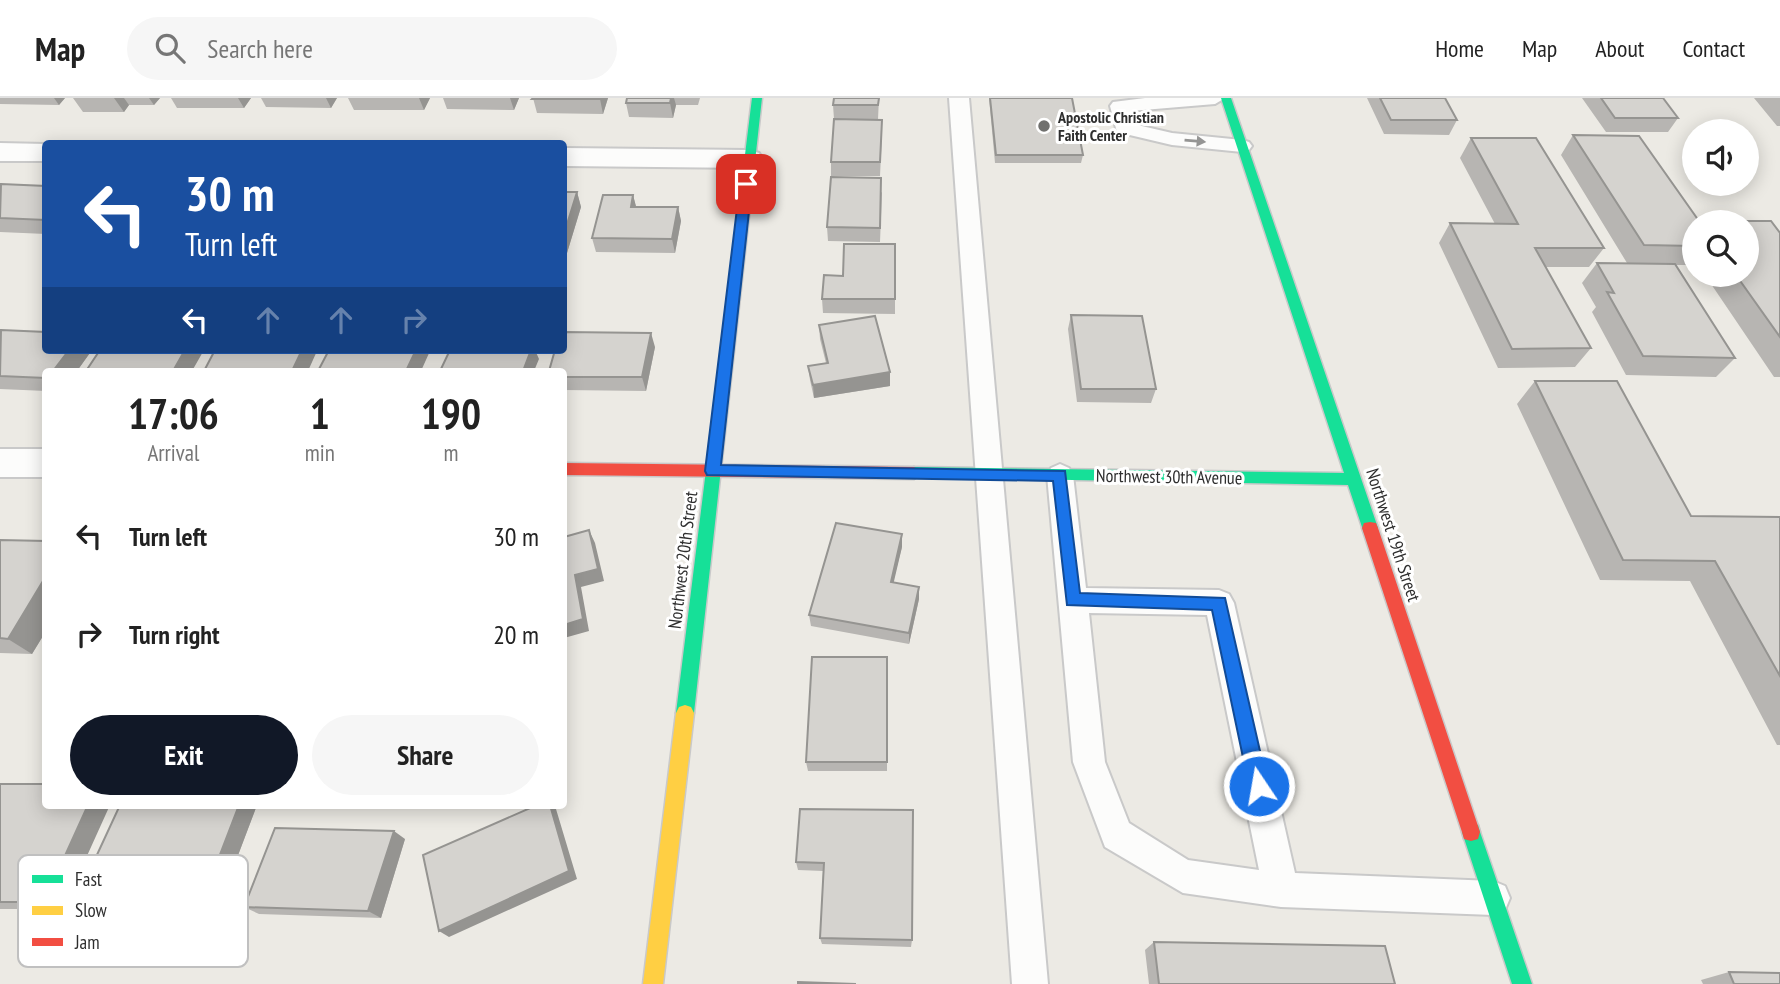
<!DOCTYPE html>
<style>
:root{--surface:#fff;--page:#f6f6f6;--text:#222;--muted:#767676;--line:#e0e0e0;--accent:#111827}
body{margin:0;font-family:"PT Sans Narrow",sans-serif;background:var(--page);color:var(--text);height:100vh;display:flex;flex-direction:column;font-size:26px;white-space:nowrap}
*{box-sizing:border-box;margin:0}
p{font-size:23px;color:var(--muted)}
.icon{flex:none;width:38px;height:38px;fill:none;stroke:currentColor;stroke-width:2;stroke-linecap:round;stroke-linejoin:round}
.map{position:relative;flex:1;overflow:hidden}
.sheet{position:absolute;left:42px;top:270px;width:525px;height:441px;display:flex;flex-direction:column;background:var(--surface);border-radius:7px;box-shadow:0 4px 18px #0003}
.sheet>*{flex:none}
.hud{position:absolute;left:42px;top:42px;width:525px;height:214px;border-radius:7px;box-shadow:0 4px 18px #0003;background:#1a4fa0;color:#fff;overflow:hidden}
.buttons{position:absolute;left:1682px;top:21px;display:grid;gap:14px}
.buttons a{display:grid;place-items:center;width:77px;height:77px;border-radius:50%;background:var(--surface);box-shadow:0 4px 18px #0003;font-size:35px}
.pin{position:absolute;display:grid;place-items:center;width:60px;height:60px;color:#fff;margin:-30px;border-radius:14px;box-shadow:0 4px 10px #0006}
.me{position:absolute;width:77px;margin:-38px;rotate:348deg;stroke-linejoin:round;filter:drop-shadow(0 0 5px #0008)}
.turn{display:flex;align-items:center;gap:24px;height:147px;padding:0 28px;font-size:32px}
.turn .icon{width:91px;height:91px;stroke-width:2.5}
.turn b{display:block;font-size:49px;line-height:60px}
.lanes{display:flex;align-items:center;height:66px;padding:0 28px;background:#0003;justify-content:center;gap:35px;direction:ltr}
.lanes .off{opacity:.35}
.eta{display:flex;justify-content:space-evenly;align-items:center;height:119px;text-align:center}
.eta b{font-size:42px;font-weight:700;line-height:49px}
.primary-button{display:flex;gap:14px;margin-top:auto;padding:14px 28px}
.primary-button a{flex:1;height:80px;border-radius:42px;background:var(--accent);color:#fff;font-size:28px;font-weight:700;line-height:80px;text-align:center}
.primary-button a+a{background:var(--page);color:var(--text)}
ul{padding:0;list-style:none}
li{display:flex;align-items:center;gap:21px;height:98px;padding:0 28px}
li div{flex:1}
li b{display:block;font-size:26px}
li em{font-style:normal}
header{display:flex;align-items:center;gap:42px;box-sizing:border-box;height:98px;padding:0 35px;background:var(--surface);border-bottom:2px solid var(--line)}
header strong{font-size:33px}
nav{display:flex;gap:38px;margin-inline-start:auto;font-size:24px}
.search{width:490px;height:63px;background:var(--page);display:flex;align-items:center;gap:18px;box-sizing:border-box;padding:0 24px;border-radius:38px;color:var(--muted);font-size:26px}
.map>svg:first-child{display:block}
.lines{fill:none;stroke-linecap:round;stroke-linejoin:round}
.lane-casing{stroke:#c9c9c9;stroke-width:4}
.street-casing{stroke:#c9c9c9;stroke-width:4}
.fast-casing{stroke:#c9c9c9;stroke-width:3}
.slow-casing{stroke:#c9c9c9;stroke-width:3}
.jam-casing{stroke:#c9c9c9;stroke-width:3}
.lane{fill:#fcfcfb;fill-rule:evenodd}
.street{fill:#fcfcfb;fill-rule:evenodd}
.fast{fill:#16e098;fill-rule:evenodd}
.slow{fill:#ffcf43;fill-rule:evenodd}
.jam{fill:#f24e42;fill-rule:evenodd}
.wall{fill:#b7b5b2}
.shaded-wall{fill:#959491}
.building{fill:#d5d3cf;stroke:#959491;stroke-width:2}
.oneway{fill:#959594}
.route{fill:#1a73e8;stroke:#114b97;stroke-width:2}
.poi-dot{fill:#70706e;stroke:#fff;stroke-width:2.5}
.labels{text-anchor:middle;stroke-width:6;stroke-linejoin:round;paint-order:stroke}
.far-poi-label{font-size:16px;font-weight:bold;fill:#2e2e2e;stroke:#fff;text-anchor:start}
.street-label{font-size:18px;fill:#2e2e2e;stroke:#fff}
.key{fill:#fff;stroke:#c0c0c0;stroke-width:2}
.key-label{font-size:19px;fill:#2e2e2e}
</style>
<header>
<strong>Map</strong>
<div class="search"><svg class="icon" aria-label="search" viewBox="0 0 24 24"><circle cx="10" cy="10" r="6"/><path d="M15 15l6 6"/></svg>Search here</div>
<nav><a>Home</a><a>Map</a><a>About</a><a>Contact</a></nav>
</header>
<div class="map">
<svg width="1780" height="886" viewBox="0 0 1780 886">
<rect width="100%" height="100%" fill="#eceae4"/>
<g class="lines">
<!-- lane casing -->
<g class="lane-casing">
<path id="lane" d="M949,0H969L1048,886H1012Z
M1145,0H1225L1215,6L1131,13L1133,26L1172,35L1242,42L1249,44L1252,48L1249,52L1242,54L1172,47L1117,34L1110,8L1113,4Z
M1060,366L1069,370L1073,377L1086,490L1219,492L1229,496L1234,505L1295,775L1493,783L1505,788L1510,800L1505,812L1493,817L1281,809L1183,795L1105,749L1073,664L1047,377L1051,370ZM1089,515L1207,517L1259,772L1188,762L1129,725L1105,664Z"/>
</g>
<!-- street casing -->
<g class="street-casing">
<path id="street" d="M0,45L46,46V63H0Z
M564,50L749,52L759,55L763,61L759,67L749,70L564,68Z
M0,351H46V379H0Z"/>
</g>
<!-- fast casing -->
<g class="fast-casing">
<path id="fast" d="M752,0H762L694,615L691,621L685,623L679,621L676,615Z
M1221,0H1231L1378,430L1376,435H1364L1348,387L909,379L906,375L909,371L914,369L1344,375Z
M1471,725L1478,727L1480,734L1532,886H1512L1462,734L1464,727Z"/>
</g>
<!-- slow casing -->
<g class="slow-casing">
<path id="slow" d="M685,607L691,609L694,615L663,886H643L676,615L679,609Z"/>
</g>
<!-- jam casing -->
<g class="jam-casing">
<path id="jam" d="M564,365L914,369L922,375L914,381L564,377Z
M1370,424L1376,425L1378,430L1480,734L1478,741L1471,743L1464,741L1462,734L1362,430L1364,425Z"/>
</g>
<!-- lane -->
<use href="#lane" class="lane"/>
<!-- street -->
<use href="#street" class="street"/>
<!-- fast -->
<use href="#fast" class="fast"/>
<!-- slow -->
<use href="#slow" class="slow"/>
<!-- jam -->
<use href="#jam" class="jam"/>
</g>
<!-- wall -->
<path class="wall" d="M0,0H65L59,7L0,6Z
M73,0H160L154,7H129L124,14H83Z
M171,0H251L244,10H177Z
M261,0H337L331,10L266,9Z
M348,0H430L424,12H354Z
M443,0H519L514,12L447,11Z
M533,0H608L603,16L537,15Z
M627,0H700L698,7H676L673,20L629,19L626,5Z
M879,0L878,21L882,36L880,78H831V64L834,21L833,7Z
M989,0H1072L1083,57L1081,65H995Z
M1367,0H1445L1457,22L1449,37L1384,36Z
M1582,0H1663L1678,20L1668,34H1606Z
M1754,0H1780V28H1777Z
M1573,37L1699,123L1780,135V279H1774L1705,177H1746L1694,124V167H1676L1735,260L1716,279L1626,277L1592,214L1596,209L1582,185L1597,165H1627L1561,57Z
M1471,40L1604,150L1589,169H1546L1591,250L1575,269L1498,270L1439,145L1450,125L1495,126L1460,60Z
M0,87L46,88V136L0,134Z
M564,94H577L581,109L567,155H564Z
M882,94L880,144L828,143L827,129Z
M633,97L636,109H678L681,123L675,155L596,154L592,140Z
M895,146V216L823,215L822,201L843,178Z
M1071,217L1156,291L1151,305L1077,304L1068,231Z
M819,227L890,288L814,300L810,282L808,268L826,265L820,241Z
M0,233L92,252L77,273H46V293L0,291Z
M655,249L646,293L564,292V273Z
M1535,283L1691,418L1780,419V647H1777L1690,483L1600,482L1517,306Z
M0,442L46,443V533L32,556L0,555Z
M902,449L893,484L919,501L909,546L811,528L809,517Z
M887,559V673H808L806,664Z
M0,686L63,811H0Z
M120,707H257L212,826L164,825L146,818L155,795L101,794L83,787Z
M800,711L912,842L911,849L822,846L820,840L823,773L798,772L796,764Z
M405,741L381,820L259,816L244,809Z
M1154,844L1395,886H1149L1145,852Z
M1729,874L1780,886H1703L1701,882Z"/>
<!-- shaded-wall -->
<path class="shaded-wall" d="M54,0H65L59,7Z
M114,0H124L129,7L124,14Z
M149,0H160L154,7Z
M238,0H251L244,10Z
M326,0H337L331,10Z
M419,0H430L424,12Z
M510,0H519L514,12Z
M600,0H608L603,16L600,1Z
M671,0H674L676,7L673,20L670,5Z
M577,94L581,109L567,155L564,144V136Z
M633,97L637,112L631,109Z
M678,109L681,123L675,155L672,141Z
M651,235L655,249L646,293L642,279Z
M69,252H92L77,273H53Z
M185,252H204L192,273H173Z
M302,252H316L317,253L308,273H292Z
M416,252L430,253L421,273H406Z
M531,252H535L539,261L534,273H523Z
M890,274V288L814,300L813,287Z
M589,432L595,445L604,483L581,489L589,533L564,540V527L575,477Z
M902,436V449L891,496V484Z
M46,478V533L32,556L8,541Z
M919,489V501L909,546V535Z
M88,707H110L63,811L44,804Z
M239,707H257L212,826L196,819Z
M550,707H553L556,711L577,781L449,839L439,833Z
M394,733L405,741L381,820L368,813Z"/>
<!-- building -->
<path class="building" d="M533,0H600V1H532Z
M627,0H671L670,5H626Z
M834,0H879L878,7H833Z
M990,0H1072L1083,57H996Z
M1380,0H1445L1457,22H1391Z
M1601,0H1663L1678,20H1615Z
M834,21L882,22L880,64H831Z
M1573,37L1639,38L1699,123H1771L1780,135V239L1736,177H1746V124H1694V148L1644,147Z
M1471,40H1536L1604,150H1535L1591,250L1512,251L1450,125L1518,126Z
M831,79L881,80L880,130L827,129Z
M1,86L46,88V122L0,120Z
M564,94H577L564,136Z
M603,97H633L631,109H678L672,141L592,140Z
M844,146H895V201H822L824,177L843,178Z
M1597,165L1675,166L1735,260L1643,258L1607,194L1614,195Z
M1071,217L1142,218L1156,291H1081Z
M875,218L890,274L813,287L808,268L828,265L819,227Z
M1,232L46,234V252H69L53,273H46V280L0,278Z
M564,234L651,235L642,279H564V273H549L555,252H564Z
M100,252H185L173,273H86Z
M215,252H302L292,273H204Z
M329,252H416L406,273H318Z
M450,252H531L523,273H440Z
M1535,283H1617L1691,418L1780,419V578L1715,463L1623,462Z
M836,425L902,436L891,484L919,489L909,535L809,517Z
M589,432L598,471L575,477L583,521L564,527V439Z
M0,442L46,443V478L8,541L0,540Z
M812,559H887V664H806Z
M0,686H46V707H88L44,804H0Z
M120,707H239L196,819L146,818L158,788L83,787Z
M537,707H550L569,773L439,833L423,757Z
M800,711L913,712L912,842L820,840L824,765L796,764Z
M275,730L394,733L368,813L244,809Z
M1154,844L1385,848L1395,886H1159Z
M1729,874L1780,875V886H1734Z
M798,884L856,886H798Z"/>
<!-- one-way arrows -->
<defs><path id="oneway-solid" d="M-6-.8H1V-3.2L6.5 0L1 3.2V.8H-6Z" transform="scale(1.75)"/></defs>
<use class="oneway" href="#oneway-solid" transform="translate(1195 43) rotate(5)"/>
<!-- route -->
<path class="route" d="M746,83L752,86L721,367L1065,373L1080,495L1225,500L1268,688L1265,694L1259,697L1252,694L1249,688L1212,512L1067,507L1053,383L707,377L705,373L740,86Z"/>
<!-- markers -->
<circle class="poi-dot" cx="1044" cy="28" r="7"/>
<g class="labels">
<!-- far-poi labels -->
<g class="far-poi-label">
<text x="1058" y="25">Apostolic Christian<tspan x="1058" dy="18">Faith Center</tspan></text>
</g>
<!-- street labels -->
<g class="street-label">
<text transform="translate(1169 379) rotate(1)" y="6">Northwest 30th Avenue</text>
<text transform="translate(1393 437) rotate(72)" y="6">Northwest 19th Street</text>
<text transform="translate(683 462) rotate(-83)" y="6">Northwest 20th Street</text>
</g>
</g>
<!-- legend -->
<rect x="18" y="757" width="230" height="112" rx="10" class="key"/>
<rect x="32" y="777" width="31" height="8" fill="#16e098"/>
<rect x="32" y="808" width="31" height="9" fill="#ffcf43"/>
<rect x="32" y="840" width="31" height="8" fill="#f24e42"/>
<g class="key-label">
<text x="75" y="788">Fast</text>
<text x="75" y="819">Slow</text>
<text x="75" y="851">Jam</text>
</g>
</svg>
<div class="buttons">
<a><svg class="icon" aria-label="sound" viewBox="0 0 24 24"><path d="M4 9h4l5-4v14l-5-4H4zM17 9q2 3 0 6"/></svg></a>
<a><svg class="icon" aria-label="search" viewBox="0 0 24 24"><circle cx="10" cy="10" r="6"/><path d="M15 15l6 6"/></svg></a>
</div>
<div class="pin" style="left:746px;top:86px;background:#d93025"><svg class="icon" aria-label="arrive" viewBox="0 0 24 24"><path d="M6 21V4h12l-3 4 3 4H6"/></svg></div>
<svg class="me" style="left:1259px;top:688px" viewBox="-20 -20 40 40"><circle r="17" fill="#1a73e8" stroke="#fff" stroke-width="3"/><path d="M0-11L8 9 0 5-8 9z" fill="#fff"/></svg>
<div class="hud">
<div class="turn"><svg class="icon" aria-label="left" viewBox="0 0 24 24"><path d="M17 20v-9H6M10 6l-5 5 5 5"/></svg><div><b>30 m</b>Turn left</div></div>
<div class="lanes"><svg class="icon" aria-label="left" viewBox="0 0 24 24"><path d="M17 20v-9H6M10 6l-5 5 5 5"/></svg><svg class="icon off" aria-label="ahead" viewBox="0 0 24 24"><path d="M12 20V5M6 11l6-6 6 6"/></svg><svg class="icon off" aria-label="ahead" viewBox="0 0 24 24"><path d="M12 20V5M6 11l6-6 6 6"/></svg><svg class="icon off" aria-label="right" viewBox="0 0 24 24"><path d="M7 20v-9h11M14 6l5 5-5 5"/></svg></div>
</div>
<section class="sheet">
<div class="eta">
<div><b>17:06</b><p>Arrival</p></div>
<div><b>1</b><p>min</p></div>
<div><b>190</b><p>m</p></div>
</div>
<ul>
<li><svg class="icon" aria-label="left" viewBox="0 0 24 24"><path d="M17 20v-9H6M10 6l-5 5 5 5"/></svg><div><b>Turn left</b></div><em>30 m</em></li>
<li><svg class="icon" aria-label="right" viewBox="0 0 24 24"><path d="M7 20v-9h11M14 6l5 5-5 5"/></svg><div><b>Turn right</b></div><em>20 m</em></li>
</ul>
<div class="primary-button"><a>Exit</a><a>Share</a></div>
</section>
</div>
